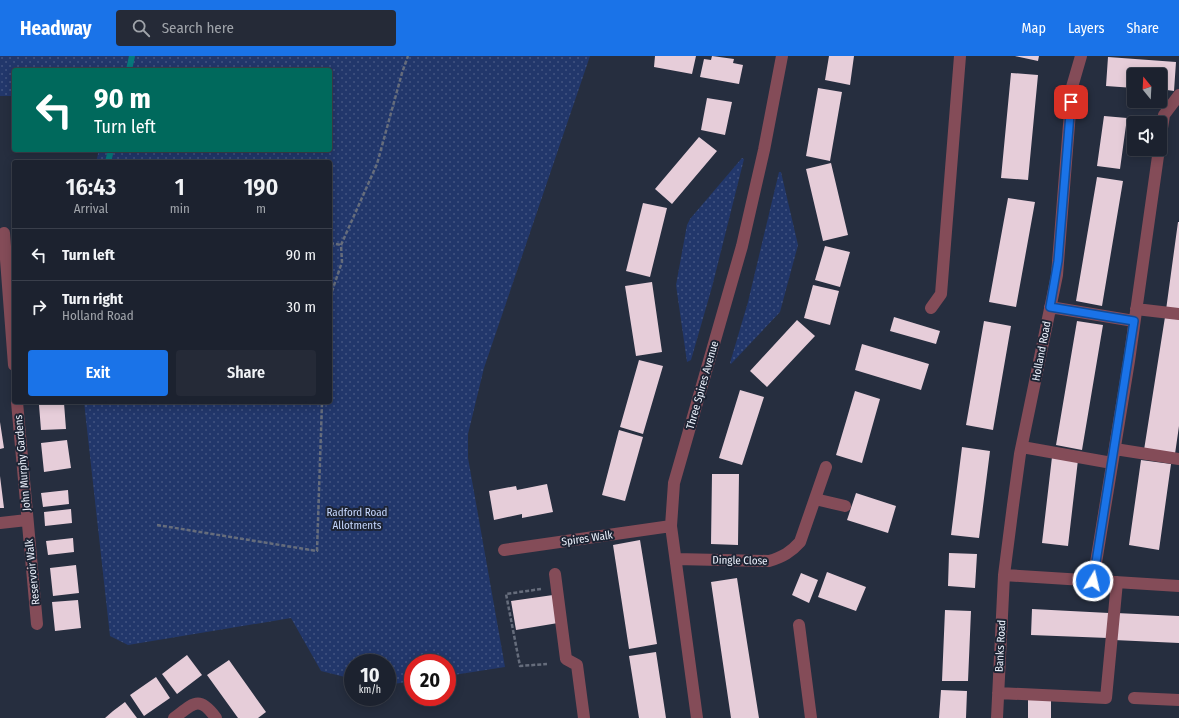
<!DOCTYPE html>
<style>
:root{--surface:#1c222f;--page:#252a37;--text:#f1f3f6;--muted:#a0a4aa;--line:#3a3f4b;--accent:#1a73e8}
body{margin:0;font-family:"Fira Sans Condensed",sans-serif;background:var(--page);color:var(--text);height:100vh;display:flex;flex-direction:column;font-size:15px;white-space:nowrap}
*{box-sizing:border-box;margin:0}
p{font-size:13px;color:var(--muted)}
.icon{flex:none;width:22px;height:22px;fill:none;stroke:currentColor;stroke-width:2;stroke-linecap:round;stroke-linejoin:round}
.map{position:relative;flex:1;overflow:hidden}
.side{position:absolute;left:12px;top:104px;width:320px;height:244px;display:flex;flex-direction:column;background:var(--surface);border-radius:4px;box-shadow:0 2px 10px #0003,0 0 0 1px var(--line)}
.side>*{flex:none}
.guide{position:absolute;left:12px;top:12px;width:320px;height:84px;border-radius:4px;box-shadow:0 2px 10px #0003,0 0 0 1px var(--line);background:#00695c;color:#fff;overflow:hidden}
.needle{width:26px;rotate:342deg}
.buttons{position:absolute;left:1127px;top:12px;display:grid;gap:8px}
.buttons a{display:grid;place-items:center;width:40px;height:40px;border-radius:4px;background:var(--surface);box-shadow:0 2px 10px #0003,0 0 0 1px var(--line);font-size:20px}
.speed{position:absolute;left:344px;top:598px;display:flex;gap:8px;font-size:20px;font-weight:700;text-align:center}
.speed>*{display:grid;place-content:center;width:52px;height:52px;border-radius:50%;background:var(--surface);box-shadow:0 2px 10px #0003,0 0 0 1px var(--line);line-height:1}
.speed small{font-size:10px;font-weight:400}
.speed .limit{border:6px solid #d22;background:#fff;color:#111}
.pin{position:absolute;display:grid;place-items:center;width:34px;height:34px;color:#fff;margin:-17px;border-radius:8px;box-shadow:0 2px 6px #0006}
.me{position:absolute;width:44px;margin:-22px;rotate:9deg;stroke-linejoin:round;filter:drop-shadow(0 0 3px #0008)}
.turn{display:flex;align-items:center;gap:14px;height:84px;padding:0 16px;font-size:18px}
.turn .icon{width:52px;height:52px;stroke-width:2.5}
.turn b{display:block;font-size:28px;line-height:34px}
.eta{display:flex;justify-content:space-evenly;align-items:center;height:68px;text-align:center}
.eta b{font-size:24px;font-weight:600;line-height:28px}
.primary-button{display:flex;gap:8px;margin-top:auto;padding:8px 16px}
.primary-button a{flex:1;height:46px;border-radius:4px;background:var(--accent);color:#fff;font-size:16px;font-weight:600;line-height:46px;text-align:center}
.primary-button a+a{background:var(--page);color:var(--text)}
ul{padding:0;list-style:none}
li{display:flex;align-items:center;gap:12px;height:52px;padding:0 16px;border-top:1px solid var(--line)}
li div{flex:1}
li b{display:block;font-size:15px}
li em{font-style:normal}
header{display:flex;align-items:center;gap:24px;box-sizing:border-box;height:56px;padding:0 20px;background:var(--accent);color:#fff}
header strong{font-size:19px}
nav{display:flex;gap:22px;margin-inline-start:auto;font-size:14px}
.search{width:280px;height:36px;background:var(--page);display:flex;align-items:center;gap:10px;box-sizing:border-box;padding:0 14px;border-radius:4px;color:var(--muted);font-size:15px}
.map>svg:first-child{display:block}
.grass{fill:url(#grass-dots)}
.lines{fill:none;stroke-linecap:round;stroke-linejoin:round}
.stream{stroke:#06797c;stroke-width:6}
.building{fill:#e6cdd9}
.path{stroke:#666d7c;stroke-width:2.5;stroke-dasharray:4 2;stroke-linecap:butt}
.minor{stroke:#844c58;stroke-width:12}
.route-casing{stroke:#114b97;stroke-width:10}
.route{stroke:#1a73e8;stroke-width:7}
.labels{text-anchor:middle;stroke-width:4;stroke-linejoin:round;paint-order:stroke}
.street-label{font-size:11px;fill:#ebf0fb;stroke:#1d2434}
.park-label{font-size:11px;fill:#c6d7fd;stroke:#1d2434}
</style>
<header>
<strong>Headway</strong>
<div class="search"><svg class="icon" aria-label="search" viewBox="0 0 24 24"><circle cx="10" cy="10" r="6"/><path d="M15 15l6 6"/></svg>Search here</div>
<nav><a>Map</a><a>Layers</a><a>Share</a></nav>
</header>
<div class="map">
<svg width="1179" height="662" viewBox="0 0 1179 662">
<defs>
<pattern id="grass-dots" width="8" height="8" patternUnits="userSpaceOnUse"><rect width="8" height="8" fill="#22376b"/><path d="M2 2h.1M6 6h.1" fill="none" stroke="#425481" stroke-width="1.8" stroke-linecap="round"/></pattern>
</defs>
<rect width="100%" height="100%" fill="#262e3f"/>
<!-- grass -->
<path class="grass" d="M0,0H590L484,312L468,378V402L505,611L447,620V607H413V625L387,629V607H353V623L321,615L291,562L128,589L110,580L84,346H330V106H96L99,94H330V14H14V40H0Z
M742,102L744,103L712,231L691,304L687,306L676,229L687,169L690,163Z
M779,116H781L798,189L780,256L731,308L730,307L748,246Z"/>
<g class="lines">
<!-- stream -->
<path class="stream" d="M129,14L132,0
M108,106L111,94"/>
</g>
<!-- building -->
<path class="building" d="M655,0H696L692,18L654,11Z
M712,0L734,3L733,7L743,9L739,28L700,21L704,3L711,4Z
M829,0H854L850,29L825,24Z
M1015,0H1039L1038,5Z
M1108,1L1176,6L1174,35L1160,33V19H1134V32L1106,30Z
M1011,17L1038,19L1028,124L1001,122Z
M818,32L842,36L830,105L806,100Z
M707,42L732,46L725,79L701,74Z
M1104,60L1127,62L1120,113L1097,110Z
M699,81L717,95L672,148L655,133Z
M831,107L848,179L823,185L806,113Z
M1097,121L1123,125L1102,250L1076,245Z
M1008,142L1035,146L1016,251L989,246Z
M643,147L667,152L650,221L626,215Z
M1178,166H1179V256L1166,254Z
M825,190L850,196L840,231L815,224Z
M652,226L662,296L636,300L625,230Z
M813,229L839,235L830,269L804,262Z
M894,261L940,275L936,288L890,275Z
M1165,261L1179,263V370L1175,398L1144,394Z
M797,264L815,280L767,331L750,315Z
M984,265L1011,270L993,374L966,369Z
M1077,265L1103,269L1082,394L1056,389Z
M862,288L929,308L921,334L855,314Z
M639,304L663,310L643,378L620,371Z
M740,334L764,341L742,409L719,402Z
M855,335L880,343L862,407L836,399Z
M64,347L66,373L41,374L39,349Z
M0,366L4,392L0,393Z
M619,374L643,381L625,445L602,439Z
M67,384L71,412L44,416L41,387Z
M962,391L990,395L979,482L951,479Z
M1052,401L1078,404L1068,490L1042,487Z
M1141,404L1171,408L1159,494L1129,489Z
M712,418H739L738,489L711,488Z
M0,420L4,452H0Z
M547,428L553,456L522,462V458L494,464L489,435L516,430L517,434Z
M68,434L69,448L43,451L41,437Z
M856,437L896,450L888,477L847,464Z
M71,453L72,467L45,470L44,456Z
M73,482L74,496L48,499L46,485Z
M640,484L657,588L629,593L613,489Z
M949,497L977,498L975,532L948,530Z
M76,509L79,537L53,540L50,512Z
M827,516L866,531L856,555L818,541Z
M801,517L818,524L809,547L792,539Z
M737,522L743,561L759,662H731L711,526Z
M553,539L558,567L516,574L511,545Z
M78,544L81,572L55,575L52,546Z
M1032,553L1109,557L1108,582L1031,579Z
M945,554L971,555L968,625H942Z
M1116,557L1179,560V587L1114,584Z
M656,596L666,662H639L629,600Z
M187,599L202,619L177,638L162,618Z
M229,604L266,656L258,662H238L207,619Z
M156,621L170,642L144,660L130,639Z
M941,634L967,635L966,662H939Z
M1028,643H1051V662H1028Z
M125,646L137,662H105L113,655Z"/>
<g class="lines">
<!-- path -->
<path class="path" d="M330,187L341,189
M330,241L342,206L341,189L377,108L402,17L408,0
M157,469L317,495L322,346
M541,533L506,538L520,610L547,608"/>
<!-- minor -->
<path class="minor" d="M1160,85L1164,59L1179,39
M4,177L14,309
M1050,251L1134,265
M931,252L941,238L960,0
M1136,253L1179,258
M17,346L37,568
M1022,391L1112,407
M1115,393L1179,403
M815,443L845,450
M0,467L27,464
M504,494L671,470
M676,503L769,505C783,501 791,496 800,486L826,411
M555,518L566,603L577,609L584,662
M1004,519L1179,530
M1093,525L1129,305L1159,93
M799,569L811,662
M998,637L1106,642L1117,526
M1134,642L1179,644
M174,662C194,647 199,639 216,662
M697,662L671,470L674,427L742,190L764,94L782,0
M997,662L1004,519L1013,449L1020,398L1057,219L1072,31L1081,0"/>
</g>
<g class="lines">
<!-- route casing -->
<g class="route-casing">
<path id="route" d="M1071,46L1058,205L1050,251L1134,265L1093,525"/>
</g>
<!-- route -->
<use href="#route" class="route"/>
</g>
<g class="labels">
<!-- street labels -->
<g class="street-label">
<text transform="translate(1041 295) rotate(-79)" y="4">Holland Road</text>
<text transform="translate(702 329) rotate(-74)" y="4">Three Spires Avenue</text>
<text transform="translate(22 407) rotate(-95)" y="4">John Murphy Gardens</text>
<text transform="translate(587 482) rotate(-8)" y="4">Spires Walk</text>
<text transform="translate(740 504) rotate(1)" y="4">Dingle Close</text>
<text transform="translate(32 516) rotate(-96)" y="4">Reservoir Walk</text>
<text transform="translate(1000 590) rotate(-87)" y="4">Banks Road</text>
</g>
<!-- park labels -->
<g class="park-label">
<text x="357" y="460">Radford Road<tspan x="357" dy="13">Allotments</tspan></text>
</g>
</g>
</svg>
<div class="buttons">
<a><svg class="needle" viewBox="-14 -14 28 28"><path d="M0-13l5 13h-10z" fill="#e53935"/><path d="M0 13l5-13h-10z" fill="#a0a4aa"/></svg></a>
<a><svg class="icon" aria-label="sound" viewBox="0 0 24 24"><path d="M4 9h4l5-4v14l-5-4H4zM17 9q2 3 0 6"/></svg></a>
</div>
<div class="speed"><div>10<small>km/h</small></div><div class="limit">20</div></div>
<div class="pin" style="left:1071px;top:46px;background:#d93025"><svg class="icon" aria-label="arrive" viewBox="0 0 24 24"><path d="M6 21V4h12l-3 4 3 4H6"/></svg></div>
<svg class="me" style="left:1093px;top:525px" viewBox="-20 -20 40 40"><circle r="17" fill="#1a73e8" stroke="#fff" stroke-width="3"/><path d="M0-11L8 9 0 5-8 9z" fill="#fff"/></svg>
<div class="guide">
<div class="turn"><svg class="icon" aria-label="left" viewBox="0 0 24 24"><path d="M17 20v-9H6M10 6l-5 5 5 5"/></svg><div><b>90 m</b>Turn left</div></div>
</div>
<section class="side">
<div class="eta">
<div><b>16:43</b><p>Arrival</p></div>
<div><b>1</b><p>min</p></div>
<div><b>190</b><p>m</p></div>
</div>
<ul>
<li><svg class="icon" aria-label="left" viewBox="0 0 24 24"><path d="M17 20v-9H6M10 6l-5 5 5 5"/></svg><div><b>Turn left</b></div><em>90 m</em></li>
<li><svg class="icon" aria-label="right" viewBox="0 0 24 24"><path d="M7 20v-9h11M14 6l5 5-5 5"/></svg><div><b>Turn right</b><p>Holland Road</p></div><em>30 m</em></li>
</ul>
<div class="primary-button"><a>Exit</a><a>Share</a></div>
</section>
</div>
